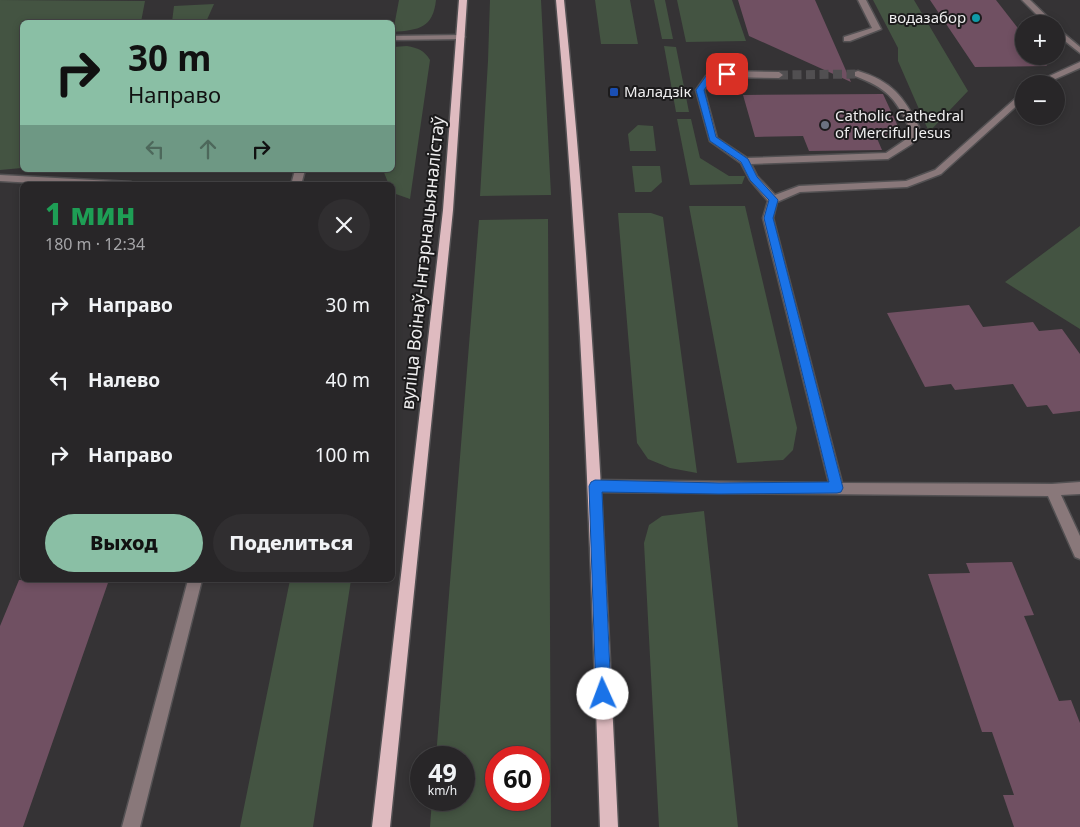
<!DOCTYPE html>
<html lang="ru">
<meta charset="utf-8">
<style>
:root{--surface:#282628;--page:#302e30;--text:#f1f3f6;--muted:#a5a5a8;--line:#444345;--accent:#8abfa5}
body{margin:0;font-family:"Noto Sans",sans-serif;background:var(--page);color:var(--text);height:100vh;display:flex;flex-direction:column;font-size:19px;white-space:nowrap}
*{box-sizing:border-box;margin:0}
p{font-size:16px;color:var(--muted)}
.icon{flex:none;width:28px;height:28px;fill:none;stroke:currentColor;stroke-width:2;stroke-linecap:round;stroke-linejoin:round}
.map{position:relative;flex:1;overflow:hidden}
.details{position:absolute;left:20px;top:182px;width:375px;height:400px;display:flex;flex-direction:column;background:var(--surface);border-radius:8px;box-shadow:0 2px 8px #0003,0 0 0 1px var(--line)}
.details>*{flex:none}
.guide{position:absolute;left:20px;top:20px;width:375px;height:152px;border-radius:8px;box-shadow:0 2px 8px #0003,0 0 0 1px var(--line);background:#8abfa5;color:#111;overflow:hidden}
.tools{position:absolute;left:1015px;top:15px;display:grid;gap:10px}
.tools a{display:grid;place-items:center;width:50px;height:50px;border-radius:50%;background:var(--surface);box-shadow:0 2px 8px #0003,0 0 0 1px var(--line);font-size:25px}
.speed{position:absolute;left:410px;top:746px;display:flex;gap:10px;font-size:25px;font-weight:700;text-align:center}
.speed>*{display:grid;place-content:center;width:65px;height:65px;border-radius:50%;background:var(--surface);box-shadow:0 2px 8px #0003,0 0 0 1px var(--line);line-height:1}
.speed small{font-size:12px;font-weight:400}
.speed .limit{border:8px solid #d22;background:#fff;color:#111}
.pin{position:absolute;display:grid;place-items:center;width:42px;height:42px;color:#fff;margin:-21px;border-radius:10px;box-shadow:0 2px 8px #0006}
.me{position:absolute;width:55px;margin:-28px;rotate:358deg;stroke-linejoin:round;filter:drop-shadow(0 0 4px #0008)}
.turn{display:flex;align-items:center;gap:18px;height:105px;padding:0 25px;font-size:22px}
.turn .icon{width:65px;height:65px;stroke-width:2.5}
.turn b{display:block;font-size:35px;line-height:42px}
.lanes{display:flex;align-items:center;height:48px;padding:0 25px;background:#0003;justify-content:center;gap:25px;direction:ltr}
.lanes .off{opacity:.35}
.round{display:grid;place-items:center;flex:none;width:52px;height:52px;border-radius:26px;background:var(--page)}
.head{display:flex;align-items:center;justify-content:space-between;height:85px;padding:0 25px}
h1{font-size:30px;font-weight:800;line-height:38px;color:#1e9e55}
.action{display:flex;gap:10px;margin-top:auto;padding:10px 25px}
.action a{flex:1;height:58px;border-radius:30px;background:var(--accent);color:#111;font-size:20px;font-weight:800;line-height:58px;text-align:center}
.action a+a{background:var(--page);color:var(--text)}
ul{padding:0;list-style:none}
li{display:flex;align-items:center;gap:15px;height:75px;padding:0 25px}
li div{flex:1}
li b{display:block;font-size:19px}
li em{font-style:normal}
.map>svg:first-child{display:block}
.green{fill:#445442;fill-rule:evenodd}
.building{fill:#705062}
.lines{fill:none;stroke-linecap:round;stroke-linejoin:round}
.minor-tunnel{stroke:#514f51;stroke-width:9;stroke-dasharray:9 4.5;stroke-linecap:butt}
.minor-casing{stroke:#535153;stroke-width:3}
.major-casing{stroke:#535153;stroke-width:3}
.minor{fill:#89787a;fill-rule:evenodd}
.major{fill:#dfbbc0;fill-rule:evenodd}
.route{fill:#1a73e8;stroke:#114b97}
.culture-dot{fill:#0f9aa8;stroke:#1c1b1c;stroke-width:2}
.transit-dot{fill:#1a4fb4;stroke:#1c1b1c;stroke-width:2}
.worship-dot{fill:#6b7280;stroke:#1c1b1c;stroke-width:2}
.labels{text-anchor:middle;stroke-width:4;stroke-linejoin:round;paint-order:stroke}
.far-poi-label{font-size:15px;fill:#efeeef;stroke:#1c1b1c;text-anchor:start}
.street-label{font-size:18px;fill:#efeeef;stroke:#1c1b1c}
</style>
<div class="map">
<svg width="1080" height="827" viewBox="0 0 1080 827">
<rect width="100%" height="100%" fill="#353335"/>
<!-- green -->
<path class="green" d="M0,0L145,1L141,22H22V168L0,170Z
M399,0H436C433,28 419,30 393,32Z
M490,0H541L551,195L480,196L488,61Z
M595,0H630L638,44H601Z
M654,0H665L673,39H662Z
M677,0H732L746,41L686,42Z
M873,0H914L968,91L929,132L898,61V48Z
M214,4L206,22H172L174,6Z
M407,46C418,48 424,50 430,60L410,199L393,193L392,185H389L383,170H392L393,47Z
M664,46L676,47L689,112H676Z
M677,119H691L700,158L729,176H745L742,184L690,185Z
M638,125L653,126L656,151H630L628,134Z
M632,166H660L662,182L651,192H635Z
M689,206H745L797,428L793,450L783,460L737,463Z
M618,213H651L663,217L697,473L670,468L648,459L637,443Z
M548,219L551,827H430L432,800H464V758L436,757L479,220ZM496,758H539V800H496Z
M1080,226V329L1005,282Z
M704,511L738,827H659L644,543L649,525L662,516Z
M290,580H351L313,827H240Z"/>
<!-- building -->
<path class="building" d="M738,0H815L851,82L749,36Z
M930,0H996L1024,36V56H1039L1047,66L975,67Z
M883,94L902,135L876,136L882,150L809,151L803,136L755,137L743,95Z
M969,305L983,327L1033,322L1039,331L1062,329L1080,354V411L1053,414L1047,405L1027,407L1013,384L955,390L951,384L925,387L887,313Z
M1012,562L1034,615L1024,616L1059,701L1071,700L1080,723V827H1014L1003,795H1014L992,732H982L928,574L970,573L966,563Z
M19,580H109L23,827H0V626Z"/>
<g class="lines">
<!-- minor-tunnel -->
<path class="minor-tunnel" d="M779,75L858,74"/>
<!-- minor casing -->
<g class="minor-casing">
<path id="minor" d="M858,0H866L881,29L850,41H844V37L872,28Z
M1022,0H1030L1055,24H1046Z
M1056,27L1080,47V53L1056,34Z
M464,35L465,37L461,39L392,40V36Z
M1080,62V68L1044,84H1032Z
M727,71L779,72L783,75L779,78L727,77L712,80L704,90L717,138L747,158L886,153L905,140L909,127C895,97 886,88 855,76V72L858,71C892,81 904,97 919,127L912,144L888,159L751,164L757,176L775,195L799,186L906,181L935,170L1024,91V99L941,174L907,187L800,192L777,202L773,218L842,483L1052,484L1080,482V494L1061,495L1080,536V559L1075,557L1048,496L595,492L590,490L588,486L590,482L595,480L829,483L763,218L768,201L750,180L741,163L710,141L696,90L706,76Z
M295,170H305L301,185H291Z
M0,175L131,182L136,185H69L0,181Z
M188,580H202L140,827H122Z"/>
</g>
<!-- major casing -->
<g class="major-casing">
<path id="major" d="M459,0H467L453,210L390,827H372L443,210Z
M556,0H564C592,275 605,551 618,827H600C591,551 581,275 556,0Z"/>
</g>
<!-- minor -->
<use href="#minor" class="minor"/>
<!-- major -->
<use href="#major" class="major"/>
</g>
<!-- route -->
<path class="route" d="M727,72L730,73V76L711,80L704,90L716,137L748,159L757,177L778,200L773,218L843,488L841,492L837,493L719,494L602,492L611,694L608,699L603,702L598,699L596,694L589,486L591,482L595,480L719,483L829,482L764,218L769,200L750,180L741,162L710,141L696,90L706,76Z"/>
<!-- markers -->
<circle class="culture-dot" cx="976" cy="18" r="5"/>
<rect class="transit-dot" x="609" y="87" width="10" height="10" rx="2.5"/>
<circle class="worship-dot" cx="825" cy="125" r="5"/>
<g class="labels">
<!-- far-poi labels -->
<g class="far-poi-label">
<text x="966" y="23" text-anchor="end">водазабор</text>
<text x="624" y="97">Маладзік</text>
<text x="835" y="121">Catholic Cathedral<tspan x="835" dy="17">of Merciful Jesus</tspan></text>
</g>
<!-- street labels -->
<g class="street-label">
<text transform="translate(423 263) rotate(-84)" y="6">вуліца Воінаў-Інтэрнацыяналістаў</text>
</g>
</g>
</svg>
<div class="tools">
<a>+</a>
<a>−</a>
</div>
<div class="speed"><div>49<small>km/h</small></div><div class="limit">60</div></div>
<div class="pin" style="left:727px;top:74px;background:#d93025"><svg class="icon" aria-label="arrive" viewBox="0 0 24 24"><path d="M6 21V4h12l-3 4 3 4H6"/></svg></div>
<svg class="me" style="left:603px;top:694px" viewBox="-20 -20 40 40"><circle r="19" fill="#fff"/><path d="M0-13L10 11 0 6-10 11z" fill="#1a73e8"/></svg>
<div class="guide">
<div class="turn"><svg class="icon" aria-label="right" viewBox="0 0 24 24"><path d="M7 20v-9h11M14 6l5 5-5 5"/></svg><div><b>30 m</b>Направо</div></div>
<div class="lanes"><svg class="icon off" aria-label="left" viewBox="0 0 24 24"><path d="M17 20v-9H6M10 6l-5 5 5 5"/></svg><svg class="icon off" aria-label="ahead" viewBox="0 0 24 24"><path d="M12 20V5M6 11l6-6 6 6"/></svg><svg class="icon" aria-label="right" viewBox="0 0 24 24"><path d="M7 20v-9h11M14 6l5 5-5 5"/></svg></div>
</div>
<section class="details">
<div class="head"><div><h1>1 мин</h1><p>180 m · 12:34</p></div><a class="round"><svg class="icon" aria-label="close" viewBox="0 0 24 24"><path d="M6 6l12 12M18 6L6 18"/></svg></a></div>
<ul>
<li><svg class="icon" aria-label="right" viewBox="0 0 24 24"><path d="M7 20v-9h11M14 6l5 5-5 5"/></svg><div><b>Направо</b></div><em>30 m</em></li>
<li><svg class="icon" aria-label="left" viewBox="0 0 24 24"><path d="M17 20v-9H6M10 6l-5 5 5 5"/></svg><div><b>Налево</b></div><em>40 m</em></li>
<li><svg class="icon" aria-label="right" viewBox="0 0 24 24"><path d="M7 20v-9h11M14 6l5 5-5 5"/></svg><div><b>Направо</b></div><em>100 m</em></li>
</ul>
<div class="action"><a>Выход</a><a>Поделиться</a></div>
</section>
</div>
